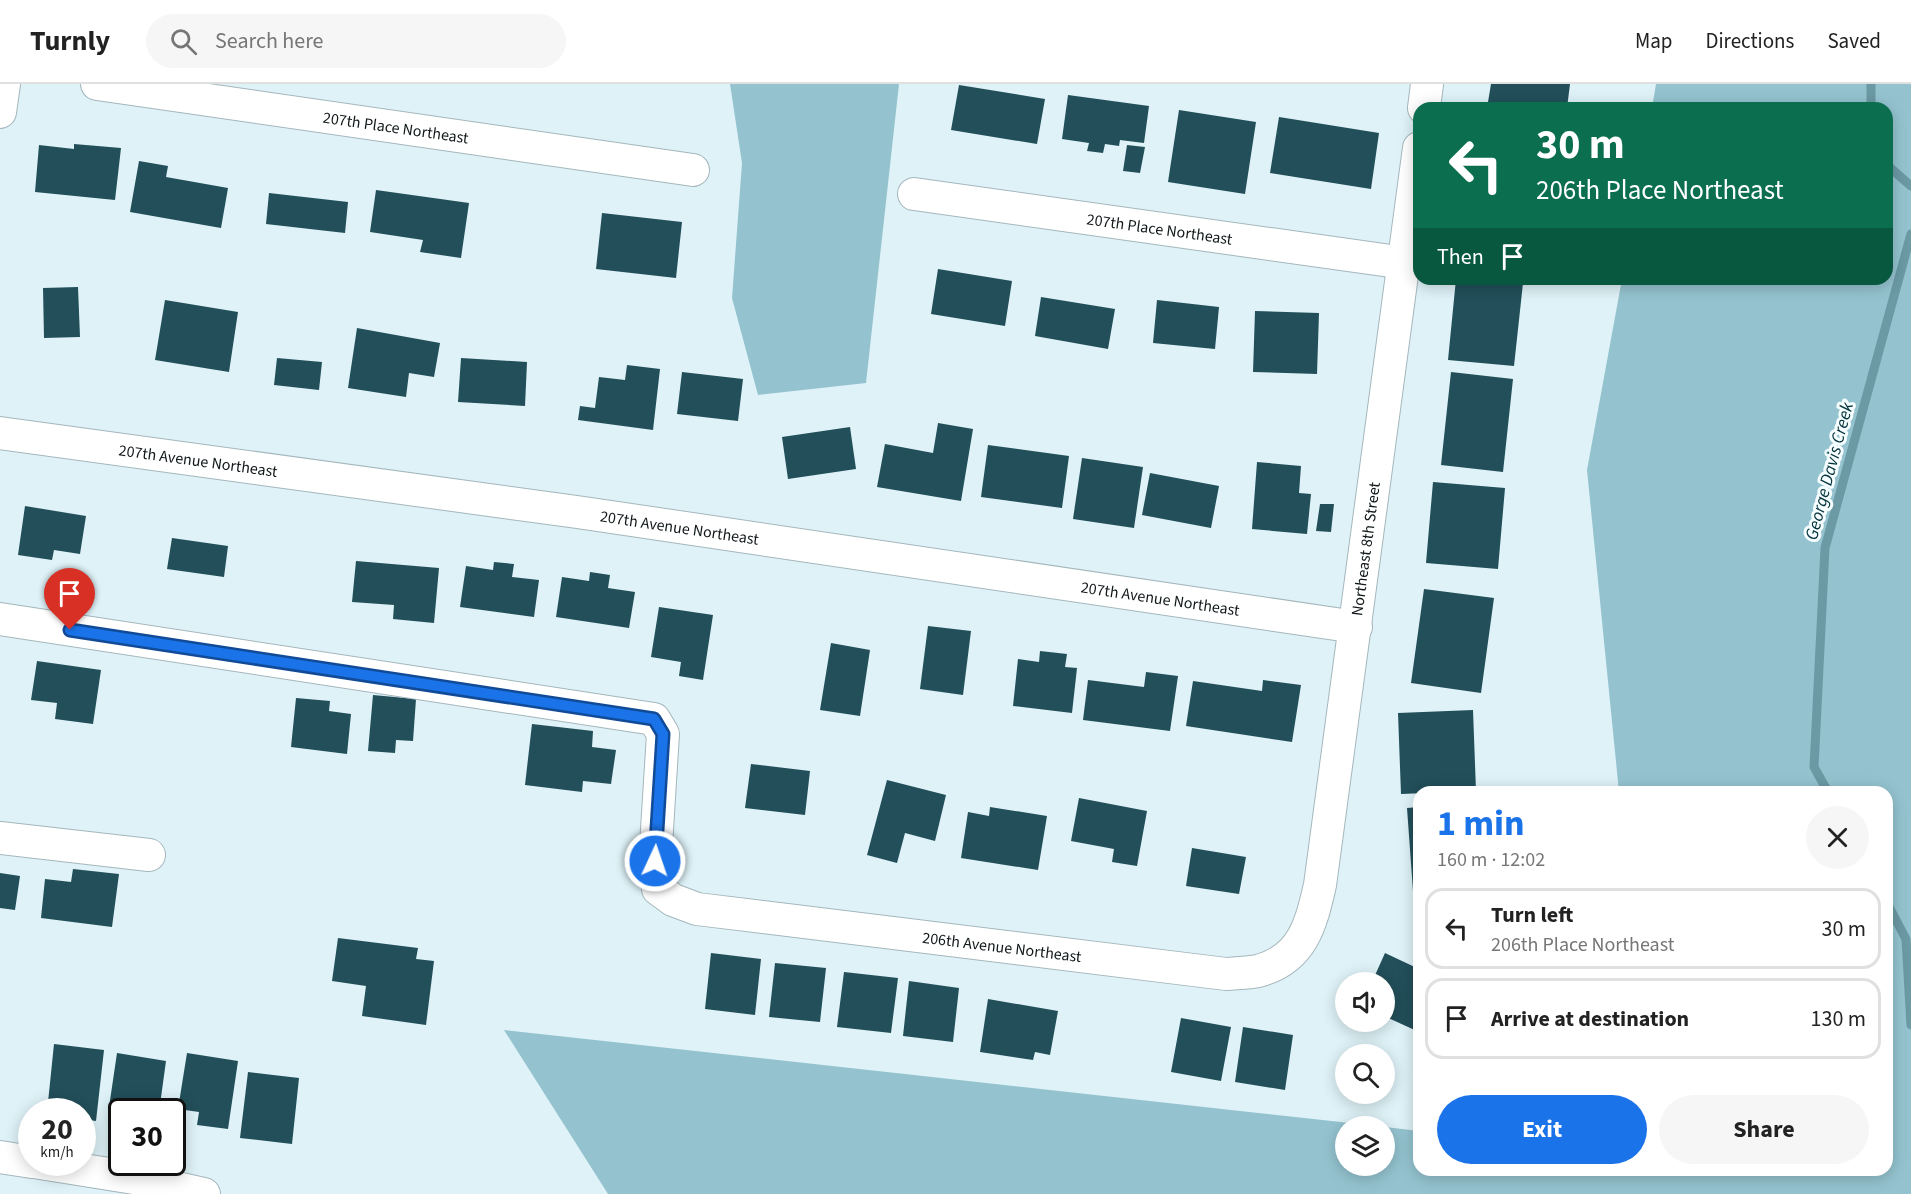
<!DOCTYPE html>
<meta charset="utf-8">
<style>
:root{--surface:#fff;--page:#f6f6f6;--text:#222;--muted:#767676;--line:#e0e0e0;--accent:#1a73e8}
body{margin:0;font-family:"Source Sans 3",sans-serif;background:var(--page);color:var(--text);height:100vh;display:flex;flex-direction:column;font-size:22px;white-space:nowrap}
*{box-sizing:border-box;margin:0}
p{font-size:20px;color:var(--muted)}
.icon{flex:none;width:33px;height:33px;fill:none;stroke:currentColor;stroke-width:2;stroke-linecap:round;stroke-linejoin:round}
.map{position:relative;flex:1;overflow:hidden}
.side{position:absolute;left:1413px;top:702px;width:480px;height:390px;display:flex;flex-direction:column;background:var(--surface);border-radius:18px;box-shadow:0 3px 15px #0003}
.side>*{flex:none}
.hud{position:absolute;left:1413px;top:18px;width:480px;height:183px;border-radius:18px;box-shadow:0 3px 15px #0003;background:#0b6e4f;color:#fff;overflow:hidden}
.fabs{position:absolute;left:1335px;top:888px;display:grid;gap:12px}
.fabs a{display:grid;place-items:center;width:60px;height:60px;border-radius:50%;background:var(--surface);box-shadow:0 3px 15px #0003;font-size:30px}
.speed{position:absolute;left:18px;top:1014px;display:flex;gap:12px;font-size:30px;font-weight:700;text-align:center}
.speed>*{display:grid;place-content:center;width:78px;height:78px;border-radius:50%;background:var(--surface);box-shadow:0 3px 15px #0003;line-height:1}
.speed small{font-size:15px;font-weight:400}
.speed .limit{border:3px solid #111;border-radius:9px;background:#fff;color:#111}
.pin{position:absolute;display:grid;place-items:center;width:51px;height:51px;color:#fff;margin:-62px -26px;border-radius:50% 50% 50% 0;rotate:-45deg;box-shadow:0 0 6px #0007}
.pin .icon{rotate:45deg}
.me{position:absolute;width:66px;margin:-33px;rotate:3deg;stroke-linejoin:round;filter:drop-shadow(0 0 4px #0008)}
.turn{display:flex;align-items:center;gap:21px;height:126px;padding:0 24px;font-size:27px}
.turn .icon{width:78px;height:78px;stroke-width:2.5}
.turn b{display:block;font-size:42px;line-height:51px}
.then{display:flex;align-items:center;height:57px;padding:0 24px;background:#0003;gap:12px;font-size:22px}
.round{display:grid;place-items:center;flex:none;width:63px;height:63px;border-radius:32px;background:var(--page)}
.summary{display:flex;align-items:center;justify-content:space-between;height:102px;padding:0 24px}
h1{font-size:36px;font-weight:700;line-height:45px;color:var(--accent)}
.action{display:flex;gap:12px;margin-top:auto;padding:12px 24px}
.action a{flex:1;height:69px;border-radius:36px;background:var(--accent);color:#fff;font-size:24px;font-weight:700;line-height:69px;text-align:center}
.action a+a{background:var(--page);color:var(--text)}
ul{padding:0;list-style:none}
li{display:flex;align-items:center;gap:18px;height:81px;margin:0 12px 9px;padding:0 12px;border:3px solid var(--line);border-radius:18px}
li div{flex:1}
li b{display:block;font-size:22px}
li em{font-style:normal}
header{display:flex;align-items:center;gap:36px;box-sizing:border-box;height:84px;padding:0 30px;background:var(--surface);border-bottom:2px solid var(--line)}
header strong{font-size:28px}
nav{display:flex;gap:33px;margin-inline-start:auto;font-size:21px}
.search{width:420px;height:54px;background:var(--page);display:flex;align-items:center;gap:15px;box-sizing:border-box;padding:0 21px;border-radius:33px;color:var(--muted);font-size:22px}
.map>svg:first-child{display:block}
.forest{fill:#94c3cf}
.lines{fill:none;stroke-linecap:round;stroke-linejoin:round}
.stream{stroke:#6b99a4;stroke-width:9}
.building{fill:#224f5a}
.minor-casing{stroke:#a4b7bc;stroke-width:34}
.minor{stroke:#fff;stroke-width:32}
.route-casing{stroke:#114b97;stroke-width:15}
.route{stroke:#1a73e8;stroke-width:10}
.labels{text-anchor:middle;stroke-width:6;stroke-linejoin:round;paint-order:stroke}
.street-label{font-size:16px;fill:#11181a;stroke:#f5fdff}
.water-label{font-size:18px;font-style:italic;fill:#04323b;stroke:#f5fdff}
</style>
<header>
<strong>Turnly</strong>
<div class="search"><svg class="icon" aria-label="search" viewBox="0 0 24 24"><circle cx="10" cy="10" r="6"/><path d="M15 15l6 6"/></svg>Search here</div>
<nav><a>Map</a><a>Directions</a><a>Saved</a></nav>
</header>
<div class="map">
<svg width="1911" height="1110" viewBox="0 0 1911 1110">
<rect width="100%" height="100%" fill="#def2f7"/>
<!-- forest -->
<path class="forest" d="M730,0H899L866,299L758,311L732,214L742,79Z
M1656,0H1911V1110H608L504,946L1377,1042H1346V1082H1384L1385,1043L1419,1047V1086H1887V708H1619L1587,386L1622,195H1887V24H1652Z"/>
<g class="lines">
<!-- stream -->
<path class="stream" d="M1871,0V24
M1887,81L1911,102
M1828,708L1814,683L1825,464L1911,150
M1887,819L1906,855L1911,941"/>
</g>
<!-- building -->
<path class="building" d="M1491,0H1570L1567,24H1487Z
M959,1L1045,15L1037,60L951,46Z
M1068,11L1149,22L1144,59L1120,56L1119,62L1105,60L1103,69L1087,67L1089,59L1062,55Z
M1179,26L1256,38L1245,110L1168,98Z
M1279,33L1379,49L1371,105L1270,89Z
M74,60L121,64L115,116L35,108L39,61L74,65Z
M1127,61L1145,63L1140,89L1123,87Z
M139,77L168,82L166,93L228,104L221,144L130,128Z
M376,106L469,119L461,174L420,168L423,156L370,148Z
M269,109L348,118L345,149L266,140Z
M602,129L682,138L676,194L596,185Z
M938,185L1012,197L1005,242L931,230Z
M1456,195H1486L1523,199L1514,282L1448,276Z
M78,203L80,253L44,254L43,204Z
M1041,213L1115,225L1108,265L1035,252Z
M165,216L238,228L229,288L155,276Z
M1157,216L1219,223L1215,265L1153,259Z
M1255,227L1319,229L1317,290L1253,288Z
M357,244L440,259L434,293L409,289L406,313L348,304Z
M277,274L322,278L319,306L274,301Z
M461,274L527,278L525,322L458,318Z
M627,281L660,285L653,346L578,336L580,322L595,324L599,293L625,296Z
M682,288L743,295L738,337L677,330Z
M1451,288L1513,295L1503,388L1441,381Z
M938,339L973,345L961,417L877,403L885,360L933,369Z
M850,343L856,385L788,395L782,353Z
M988,361L1069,372L1062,424L981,413Z
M1082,374L1143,383L1134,444L1073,435Z
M1257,378L1301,382L1299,409L1311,410L1307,450L1252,445Z
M1150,389L1219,402L1211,444L1142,431Z
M1433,398L1505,404L1498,485L1426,479Z
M1320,420H1334L1331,448L1316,447Z
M25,422L86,432L80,470L54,466L52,476L18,471Z
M172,454L228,462L224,493L167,485Z
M356,477L439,484L434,539L393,535L394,521L352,518Z
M494,478L514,480L512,493L539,496L534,533L460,523L466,482L493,486Z
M590,488L610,491L608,504L635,508L629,544L556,533L562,493L589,497Z
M1424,505L1494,514L1481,609L1411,599Z
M659,523L713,531L703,596L679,592L681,578L651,573Z
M928,542L971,547L963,611L920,605Z
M831,559L870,566L860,632L820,626Z
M1040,567L1067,570L1065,583L1077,584L1072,629L1013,622L1018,575L1039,578Z
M37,577L101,586L93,640L55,635L57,619L31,616Z
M1146,588L1178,592L1170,647L1083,636L1088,596L1144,603Z
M1263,596L1301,601L1292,658L1186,642L1193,597L1262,607Z
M373,611L416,615L413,657L396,656L395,669L368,667Z
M296,614L330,617L329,627L351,630L347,670L291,663Z
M1473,626L1476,707L1401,710L1398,629Z
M532,640L593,647L592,663L616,666L611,700L583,697L582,708L525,701Z
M751,680L810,687L805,731L745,724Z
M887,696L946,711L935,757L905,749L897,779L867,771Z
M1079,714L1147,727L1137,782L1112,778L1114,765L1071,757Z
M990,723L1047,732L1038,786L961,774L968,728L989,732Z
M1419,723V806L1413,807L1407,724Z
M1192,764L1246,773L1239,810L1186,802Z
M73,785L119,790L112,843L41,834L45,795L71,798Z
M0,789L20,792L15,826L0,824Z
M338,854L418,864L416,875L434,877L426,941L362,932L366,902L332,897Z
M711,869L761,875L755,931L705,925Z
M1385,869L1419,885V948L1384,932V898H1372Z
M775,879L826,884L820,938L769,933Z
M844,888L898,894L891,949L837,943Z
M909,897L959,904L953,958L903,952Z
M988,915L1058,927L1050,971L1035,968L1033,976L980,968Z
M1181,934L1231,943L1221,997L1171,988Z
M1243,943L1293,951L1285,1006L1235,998Z
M54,960L104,966L96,1037L82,1035V1028H47Z
M117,969L166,977L159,1028H122V1032L108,1030Z
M187,969L238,977L228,1045L197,1041L199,1028L178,1025Z
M248,988L299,994L292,1060L240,1054Z"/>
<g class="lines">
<!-- minor casing -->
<g class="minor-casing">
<g id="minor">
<path id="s1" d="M97,0L693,86"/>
<path d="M1424,24L1427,0"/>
<path d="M0,28L4,0"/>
<path id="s2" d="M914,110L1405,179"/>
<path id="s3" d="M0,349L577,428L1356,543"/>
<path id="s4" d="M0,535L654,635L663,650L655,777L658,805L673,816L697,825L1226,890C1236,889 1248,889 1258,887C1303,875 1311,840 1320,801L1419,64"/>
<path d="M0,754L149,771"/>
<path d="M0,1073L32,1078"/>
<path d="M34,1078L134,1094L204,1110"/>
</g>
</g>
<!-- minor -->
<use href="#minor" class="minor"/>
</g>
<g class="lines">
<!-- route casing -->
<g class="route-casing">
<path id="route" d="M70,546L654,635L663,650L655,777"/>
</g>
<!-- route -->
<use href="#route" class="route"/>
</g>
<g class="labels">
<!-- street labels -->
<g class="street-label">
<text dy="6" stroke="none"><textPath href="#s1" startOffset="302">207th Place Northeast</textPath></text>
<text dy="6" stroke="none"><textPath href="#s2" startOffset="248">207th Place Northeast</textPath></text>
<text dy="6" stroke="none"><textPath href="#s3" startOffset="200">207th Avenue Northeast</textPath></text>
<text dy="6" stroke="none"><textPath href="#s3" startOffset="686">207th Avenue Northeast</textPath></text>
<text dy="6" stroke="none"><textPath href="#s4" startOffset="1896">Northeast 8th Street</textPath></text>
<text dy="6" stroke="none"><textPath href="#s3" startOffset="1172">207th Avenue Northeast</textPath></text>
<text dy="6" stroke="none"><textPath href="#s4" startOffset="1186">206th Avenue Northeast</textPath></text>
</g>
<!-- water labels -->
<g class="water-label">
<text transform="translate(1829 387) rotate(-75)" y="6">George Davis Creek</text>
</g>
</g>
</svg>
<div class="fabs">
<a><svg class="icon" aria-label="sound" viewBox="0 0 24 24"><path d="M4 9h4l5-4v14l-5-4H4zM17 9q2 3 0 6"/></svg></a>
<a><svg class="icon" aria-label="search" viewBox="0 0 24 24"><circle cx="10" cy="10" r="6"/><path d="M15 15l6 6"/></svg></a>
<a><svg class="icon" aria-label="layers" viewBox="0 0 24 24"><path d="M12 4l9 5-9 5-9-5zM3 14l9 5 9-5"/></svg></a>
</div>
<div class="speed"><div>20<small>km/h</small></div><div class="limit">30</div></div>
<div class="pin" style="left:70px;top:546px;background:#d93025"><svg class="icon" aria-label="arrive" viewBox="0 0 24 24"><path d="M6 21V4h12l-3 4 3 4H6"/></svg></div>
<svg class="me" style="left:655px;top:777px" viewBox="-20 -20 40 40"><circle r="17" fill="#1a73e8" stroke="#fff" stroke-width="3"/><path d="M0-11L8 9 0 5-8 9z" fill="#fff"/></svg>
<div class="hud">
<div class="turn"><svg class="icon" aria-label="left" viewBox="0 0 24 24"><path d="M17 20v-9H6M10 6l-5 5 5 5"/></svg><div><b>30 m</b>206th Place Northeast</div></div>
<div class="then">Then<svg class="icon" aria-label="arrive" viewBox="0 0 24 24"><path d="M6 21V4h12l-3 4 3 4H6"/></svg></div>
</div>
<section class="side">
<div class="summary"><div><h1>1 min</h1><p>160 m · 12:02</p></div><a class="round"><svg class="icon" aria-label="close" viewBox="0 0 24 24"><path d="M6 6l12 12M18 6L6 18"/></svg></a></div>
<ul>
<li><svg class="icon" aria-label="left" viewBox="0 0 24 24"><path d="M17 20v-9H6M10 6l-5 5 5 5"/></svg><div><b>Turn left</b><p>206th Place Northeast</p></div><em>30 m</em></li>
<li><svg class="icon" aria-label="arrive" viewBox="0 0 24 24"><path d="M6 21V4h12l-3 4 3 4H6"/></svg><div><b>Arrive at destination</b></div><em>130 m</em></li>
</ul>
<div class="action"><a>Exit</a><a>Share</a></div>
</section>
</div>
